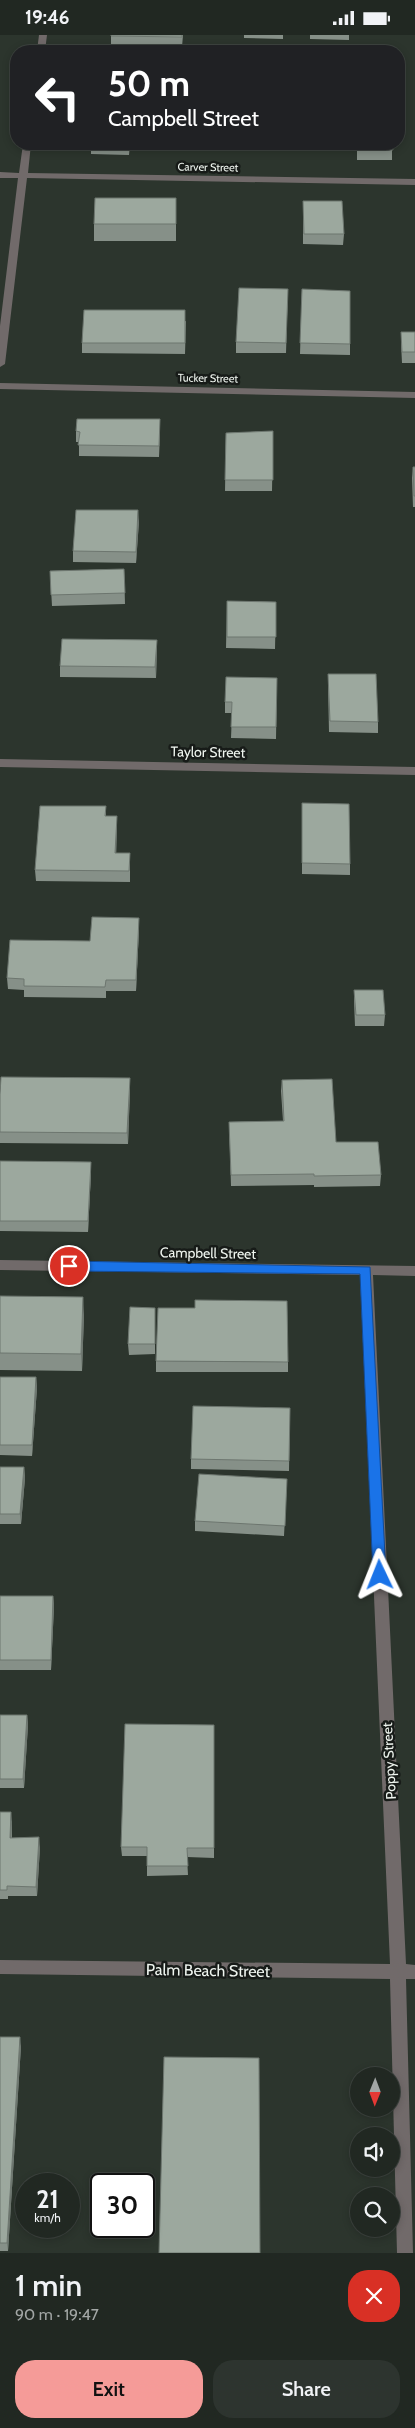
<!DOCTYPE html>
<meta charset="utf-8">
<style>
:root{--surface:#212822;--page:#2d342f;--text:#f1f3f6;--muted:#a2a6a5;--line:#3e4440;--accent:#f59b98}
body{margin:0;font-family:Cabin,sans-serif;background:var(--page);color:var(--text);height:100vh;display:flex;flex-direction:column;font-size:19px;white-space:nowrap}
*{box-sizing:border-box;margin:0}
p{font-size:16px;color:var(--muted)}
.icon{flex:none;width:28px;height:28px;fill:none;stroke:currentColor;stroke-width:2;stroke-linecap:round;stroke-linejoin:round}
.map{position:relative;height:2218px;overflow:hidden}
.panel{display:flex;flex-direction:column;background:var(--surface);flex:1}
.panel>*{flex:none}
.top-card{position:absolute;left:10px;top:10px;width:395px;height:105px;border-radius:20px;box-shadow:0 2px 8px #0003,0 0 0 1px var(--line);background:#202124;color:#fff;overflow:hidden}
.needle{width:32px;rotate:181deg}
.controls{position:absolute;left:350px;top:2032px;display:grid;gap:10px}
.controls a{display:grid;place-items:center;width:50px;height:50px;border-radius:50%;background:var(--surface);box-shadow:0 2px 8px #0003,0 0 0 1px var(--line);font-size:25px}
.speed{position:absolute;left:15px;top:2138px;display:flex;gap:10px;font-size:25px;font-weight:700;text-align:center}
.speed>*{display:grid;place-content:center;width:65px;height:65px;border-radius:50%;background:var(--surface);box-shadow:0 2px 8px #0003,0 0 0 1px var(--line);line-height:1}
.speed small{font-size:12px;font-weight:400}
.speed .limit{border:2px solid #111;border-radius:8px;background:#fff;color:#111}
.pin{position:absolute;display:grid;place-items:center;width:42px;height:42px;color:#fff;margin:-21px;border:2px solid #fff;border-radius:50%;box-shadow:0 1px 5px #0007}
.me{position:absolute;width:55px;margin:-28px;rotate:358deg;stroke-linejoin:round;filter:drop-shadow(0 0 4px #0008)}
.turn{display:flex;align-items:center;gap:18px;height:105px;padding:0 15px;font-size:22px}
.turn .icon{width:65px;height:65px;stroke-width:2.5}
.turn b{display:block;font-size:35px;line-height:42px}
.round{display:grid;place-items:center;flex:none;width:52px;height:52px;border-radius:20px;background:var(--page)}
.headline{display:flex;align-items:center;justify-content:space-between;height:85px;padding:0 15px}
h1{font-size:30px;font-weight:600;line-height:38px}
.action{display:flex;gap:10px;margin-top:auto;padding:10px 15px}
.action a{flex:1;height:58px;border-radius:20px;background:var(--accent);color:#111;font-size:20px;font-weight:600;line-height:58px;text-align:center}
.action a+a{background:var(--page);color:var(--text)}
.status{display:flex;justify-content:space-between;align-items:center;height:35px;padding:0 25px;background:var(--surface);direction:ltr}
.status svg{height:14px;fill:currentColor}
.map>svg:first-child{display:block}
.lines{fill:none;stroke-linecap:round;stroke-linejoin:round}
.minor{fill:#716a6a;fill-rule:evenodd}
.wall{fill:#869088}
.shaded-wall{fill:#6d766f}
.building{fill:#9ca89e;stroke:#6d766f}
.route{fill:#1a73e8;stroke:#114b97}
.labels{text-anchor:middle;stroke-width:5;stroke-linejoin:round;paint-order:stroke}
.far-street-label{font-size:11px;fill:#eff5ef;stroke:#171b18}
.street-label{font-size:14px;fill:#eff5ef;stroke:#171b18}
.near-street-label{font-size:16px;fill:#eff5ef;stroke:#171b18}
</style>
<div class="status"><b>19:46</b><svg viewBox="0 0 49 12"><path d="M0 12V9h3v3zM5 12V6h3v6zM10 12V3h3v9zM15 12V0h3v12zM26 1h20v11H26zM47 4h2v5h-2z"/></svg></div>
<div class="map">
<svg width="415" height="2218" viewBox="0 0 415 2218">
<rect width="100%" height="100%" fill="#2c352d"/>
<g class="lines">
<!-- minor -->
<path class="minor" d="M39,0H47L45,16H37Z
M23,109H31L28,138L415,144V150L27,143L5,329L0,332V291L18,143H0V137L19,138Z
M0,348L415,357V363L0,354Z
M0,724L415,732V740L0,732Z
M0,1225L415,1231V1241L373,1240L406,1929L415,1930V1944H406L413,2218H397L390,1944L0,1939V1925L390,1929L360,1240L0,1235Z"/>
</g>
<!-- wall -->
<path class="wall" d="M111,0H183L182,12L111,11Z
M244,0H283V4L244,3Z
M310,0H349V5L310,4Z
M91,109H130L129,120L91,119Z
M357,109H392V125H357Z
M303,166L344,199L343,210L303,209Z
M176,180V206H94V189Z
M288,254L286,318H236V307Z
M302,254L350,309V320L300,319Z
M186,286L185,319L82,318V308Z
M401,297H415V328H402L401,308Z
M160,384L159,422L79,421V407H76V396Z
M273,396L272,456H225L226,398Z
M413,432H415V472H413L412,443Z
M139,486L136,528L73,527V516Z
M124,534L125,569L52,571L50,536Z
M227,566L276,567L275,614L226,613Z
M157,605L156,643L60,642V631Z
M328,639L378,687V698L329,697L328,650Z
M277,643L276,704L231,703L232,678H225V667Z
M106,771V781H117L116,818H130V847L36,846L35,835Z
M302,779L350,829V840L302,839Z
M139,894L136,956H106V963L24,962V955L8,954L7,943L90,906Z
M354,955L385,980L384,991H355L354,966Z
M130,1043V1054L128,1109L0,1108V1059Z
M282,1045L336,1107L381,1140L380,1151L314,1152V1150L231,1151L229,1087L283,1086L281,1056Z
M0,1126L91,1127V1138L88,1197L0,1196Z
M0,1261L84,1279L82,1336L0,1335Z
M155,1283V1319L129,1320L128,1309Z
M156,1326L288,1327V1337H156Z
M0,1342H36L37,1353L32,1421L0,1420Z
M290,1373L289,1436L191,1434V1424Z
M0,1432H24L25,1443L21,1489H0Z
M287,1444L284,1501L195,1496V1486Z
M0,1561H53L54,1571L51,1635H0Z
M0,1680H27L28,1690L24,1753H0Z
M214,1690V1823L187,1822L188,1840L147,1841V1821H122L121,1812Z
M0,1777L12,1787V1803L40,1812L37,1861H8V1864H0Z
M0,2002L21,2011L8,2216H0Z"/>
<!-- shaded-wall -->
<path class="shaded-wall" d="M160,384V395L159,422V411Z
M138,475L139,486L136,528V517Z
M157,605V617L156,643L155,632Z
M117,781V792L116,829L115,818Z
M139,883V894L136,956V945Z
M130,1043V1054L128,1109L127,1098Z
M91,1127V1138L88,1197V1186Z
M83,1262L84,1279L82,1336L81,1319Z
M36,1342L37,1353L32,1421V1410Z
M24,1432L25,1443L21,1489L20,1479Z
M53,1561L54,1571L51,1635V1625Z
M27,1680L28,1690L24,1753L23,1744Z
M11,1777L12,1787L11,1812L10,1803Z
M39,1802L40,1812L37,1861L36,1852Z
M20,2002L21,2011L8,2216L7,2208Z"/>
<!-- building -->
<path class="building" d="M111,0H182V2L111,1Z
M358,109H392L393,115L358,114Z
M95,163H176V189H94Z
M303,166H342L344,199H304Z
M239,253L288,254L286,308L236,307Z
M302,254L350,256V309L300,308Z
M84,275H185V308H82Z
M401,297H415V317H402Z
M77,384H160L159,411L78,410L80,397L76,396Z
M273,396V445H225L226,398Z
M413,432H415V461H414Z
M76,475H138L136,517L73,516Z
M124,534L125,558L51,560L50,536Z
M227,566L276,567V602H227Z
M62,604L157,605L155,632L60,631Z
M328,639H376L378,687L330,686Z
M226,642L277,643L276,692H231L232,667H225Z
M302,768L349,769L350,829L302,828Z
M40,771H106L105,781H117L115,818H130L129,836L35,835Z
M92,882L139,883L136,945H106L105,952L24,951V944L7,943L10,905L90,906Z
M354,955H383L385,980H356Z
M1,1042L130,1043L127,1098L0,1097V1059Z
M332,1044L336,1107H378L381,1140L314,1141V1139L231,1140L229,1087L284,1086L282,1045Z
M0,1126L91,1127L88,1186H0Z
M0,1261L83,1262L81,1319L0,1318Z
M195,1265L287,1266L288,1327L156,1326L158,1273H195Z
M130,1272L155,1273V1309H128Z
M0,1342H36L32,1410H0Z
M193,1371L290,1373L289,1426L191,1424Z
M0,1432H24L20,1479H0Z
M199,1439L287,1444L285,1491L195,1486Z
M0,1561H53L51,1625H0Z
M0,1680H27L23,1744H0Z
M125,1689L214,1690V1813H187L188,1831H147V1812H121Z
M0,1777H11L10,1803L39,1802L36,1852L7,1851V1855H0Z
M0,2002H20L7,2208H0Z
M164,2022L259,2023L260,2218H159Z"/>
<!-- route -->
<path class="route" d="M69,1226L370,1232L386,1540L384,1544H375L373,1540L360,1239L69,1236L63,1231Z"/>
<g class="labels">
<!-- far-street labels -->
<g class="far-street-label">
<text transform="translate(208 132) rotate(1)" y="4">Carver Street</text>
<text transform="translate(208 343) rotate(1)" y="4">Tucker Street</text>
</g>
<!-- street labels -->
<g class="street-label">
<text transform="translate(208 717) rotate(1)" y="5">Taylor Street</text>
<text transform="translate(208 1218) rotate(1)" y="5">Campbell Street</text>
<text transform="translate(389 1726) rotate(-93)" y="5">Poppy Street</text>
</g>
<!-- near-street labels -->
<g class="near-street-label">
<text transform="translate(208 1935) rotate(1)" y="6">Palm Beach Street</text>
</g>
</g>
</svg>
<div class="controls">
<a><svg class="needle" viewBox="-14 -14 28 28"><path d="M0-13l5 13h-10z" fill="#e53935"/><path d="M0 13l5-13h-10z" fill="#a2a6a5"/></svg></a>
<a><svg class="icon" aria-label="sound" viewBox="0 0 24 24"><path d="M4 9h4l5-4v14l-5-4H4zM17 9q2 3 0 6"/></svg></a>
<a><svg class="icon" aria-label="search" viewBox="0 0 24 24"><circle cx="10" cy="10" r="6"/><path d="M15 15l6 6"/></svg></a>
</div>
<div class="speed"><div>21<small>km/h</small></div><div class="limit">30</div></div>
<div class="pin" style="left:69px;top:1231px;background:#d93025"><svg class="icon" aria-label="arrive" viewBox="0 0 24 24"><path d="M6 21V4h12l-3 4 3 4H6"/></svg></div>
<svg class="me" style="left:380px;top:1540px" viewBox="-20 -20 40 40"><path d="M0-17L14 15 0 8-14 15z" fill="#1a73e8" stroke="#fff" stroke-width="4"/></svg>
<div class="top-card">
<div class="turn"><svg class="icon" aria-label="left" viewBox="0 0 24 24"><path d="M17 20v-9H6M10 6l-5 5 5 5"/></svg><div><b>50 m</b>Campbell Street</div></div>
</div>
</div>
<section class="panel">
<div class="headline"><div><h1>1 min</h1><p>90 m · 19:47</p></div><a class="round" style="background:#d93025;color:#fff"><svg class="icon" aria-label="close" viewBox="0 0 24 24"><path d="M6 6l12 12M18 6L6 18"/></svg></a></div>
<div class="action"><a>Exit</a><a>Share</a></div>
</section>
